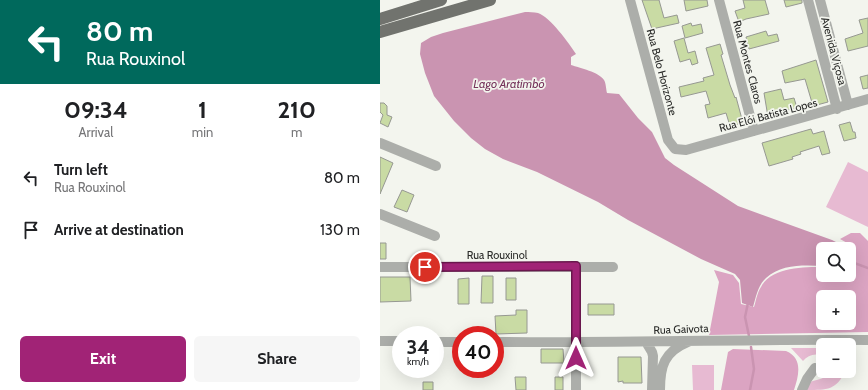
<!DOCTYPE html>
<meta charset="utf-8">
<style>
:root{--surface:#fff;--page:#f6f6f6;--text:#202124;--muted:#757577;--accent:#a12376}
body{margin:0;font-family:Cabin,sans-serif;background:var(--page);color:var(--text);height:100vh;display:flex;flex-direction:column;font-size:15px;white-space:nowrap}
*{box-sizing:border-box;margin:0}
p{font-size:13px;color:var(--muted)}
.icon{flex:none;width:22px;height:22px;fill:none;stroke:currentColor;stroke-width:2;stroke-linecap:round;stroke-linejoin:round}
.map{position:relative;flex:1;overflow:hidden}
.side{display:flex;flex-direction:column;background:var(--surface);width:380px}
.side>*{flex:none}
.banner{background:#00695c;color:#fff;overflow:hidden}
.controls{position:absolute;left:436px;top:242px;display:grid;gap:8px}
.controls a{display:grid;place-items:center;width:40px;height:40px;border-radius:6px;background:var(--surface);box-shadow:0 4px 16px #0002;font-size:20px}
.speed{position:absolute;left:12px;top:326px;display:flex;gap:8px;font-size:20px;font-weight:700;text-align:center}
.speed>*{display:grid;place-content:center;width:52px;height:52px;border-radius:50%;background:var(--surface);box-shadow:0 4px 16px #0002;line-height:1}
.speed small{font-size:10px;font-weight:400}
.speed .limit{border:6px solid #d22;background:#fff;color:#111}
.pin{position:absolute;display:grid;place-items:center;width:34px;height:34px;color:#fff;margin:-17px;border:2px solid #fff;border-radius:50%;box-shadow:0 1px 4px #0007}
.me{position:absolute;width:44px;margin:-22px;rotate:0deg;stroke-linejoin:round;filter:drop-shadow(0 0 3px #0008)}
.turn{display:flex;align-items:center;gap:14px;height:84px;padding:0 20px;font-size:18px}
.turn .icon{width:52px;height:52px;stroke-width:2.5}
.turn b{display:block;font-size:28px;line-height:34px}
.eta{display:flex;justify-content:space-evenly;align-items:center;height:68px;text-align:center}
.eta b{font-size:24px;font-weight:700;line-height:28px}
.primary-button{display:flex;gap:8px;margin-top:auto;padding:8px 20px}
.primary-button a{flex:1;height:46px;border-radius:6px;background:var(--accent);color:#fff;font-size:16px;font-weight:700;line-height:46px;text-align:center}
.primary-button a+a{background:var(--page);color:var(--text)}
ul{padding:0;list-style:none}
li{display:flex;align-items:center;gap:12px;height:52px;padding:0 20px}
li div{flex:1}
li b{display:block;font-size:15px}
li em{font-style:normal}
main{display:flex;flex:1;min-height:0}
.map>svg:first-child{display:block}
.green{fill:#e7bad2}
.forest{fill:#dba4c2;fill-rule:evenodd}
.water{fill:#ca94b1}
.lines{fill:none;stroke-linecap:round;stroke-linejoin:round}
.stream{stroke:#ca94b1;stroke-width:2.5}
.building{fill:#c9dba4;stroke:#969892}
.minor{stroke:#acaeaa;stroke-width:10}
.major{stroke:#71736e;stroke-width:12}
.route-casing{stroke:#69174d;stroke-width:10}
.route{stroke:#a12376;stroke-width:7}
.labels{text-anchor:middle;stroke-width:3.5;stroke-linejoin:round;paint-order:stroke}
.street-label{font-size:11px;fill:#2a2b29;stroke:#f3f5ee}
.water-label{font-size:12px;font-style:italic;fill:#76335b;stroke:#f3f5ee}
</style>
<main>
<section class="side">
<div class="banner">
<div class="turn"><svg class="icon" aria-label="left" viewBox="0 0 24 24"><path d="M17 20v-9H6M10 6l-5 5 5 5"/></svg><div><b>80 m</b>Rua Rouxinol</div></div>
</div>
<div class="eta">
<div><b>09:34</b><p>Arrival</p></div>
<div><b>1</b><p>min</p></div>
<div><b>210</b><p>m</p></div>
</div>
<ul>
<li><svg class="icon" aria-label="left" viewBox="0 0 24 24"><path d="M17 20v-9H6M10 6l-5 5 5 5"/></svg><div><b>Turn left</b><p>Rua Rouxinol</p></div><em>80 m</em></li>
<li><svg class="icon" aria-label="arrive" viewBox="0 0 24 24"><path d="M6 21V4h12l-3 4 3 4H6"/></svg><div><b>Arrive at destination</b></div><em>130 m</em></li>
</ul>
<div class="primary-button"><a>Exit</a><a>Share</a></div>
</section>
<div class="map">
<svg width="488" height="390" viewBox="0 0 488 390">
<rect width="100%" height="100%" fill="#f3f5ee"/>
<!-- green -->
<path class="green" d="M468,162L488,172V227L446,207Z
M411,348H443V356C435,353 428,355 423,361Z
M312,365H334V390H313Z
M449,371H465C457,390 447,390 427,390L430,382C438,379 445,380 449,371Z"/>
<!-- forest -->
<path class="forest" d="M471,233H480L488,241V332L329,335L339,282L334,270L353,275L359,283L361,304L374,307C376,301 377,293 381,287C391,267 424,267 443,267V275H469V257L475,254L469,244L460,239ZM443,297H469V323H443Z
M353,349L406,351C423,358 419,375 414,390H341L348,352Z"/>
<!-- water -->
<path class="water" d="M145,12C149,12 154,12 158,13C170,17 189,43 196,54L191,57V65C200,68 219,72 224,80C226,83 226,89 227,93L239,94L258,118L272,132L285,158L294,165L358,206L452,240L464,246L466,249H443V266C424,265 401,264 386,278C378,285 376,297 373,307L362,303L360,280L355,274L321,259L248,220L218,202L157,172L123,159L105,149L91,138L74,121L54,96L45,73L40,54L41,43L51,37L63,33Z"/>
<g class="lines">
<!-- stream -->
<path class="stream" d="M469,261L488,268
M368,303L365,317L369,336
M370,390L374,369L371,347"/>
</g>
<!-- building -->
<path class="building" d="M262,0H279L284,18L297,15L299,23L272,29Z
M304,0H327L328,6L306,11Z
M363,0H385L389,14L366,19L359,22L355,11L365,8Z
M404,0H422V3L406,7Z
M488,18V46L468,51L465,39L483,33L479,20Z
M311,23L312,26L321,24L323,33L305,38L302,26Z
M386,31L388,36L397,34L399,41L369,49L366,37Z
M304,38L308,53L315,51L318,63L312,65L310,59L300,62L294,41Z
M340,44L343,54L341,55L350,85L355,98L356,97L363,123L350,126L346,113L328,118L325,105L330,104L326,91L301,97L299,87L324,81L323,78L334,75L326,48Z
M436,60L448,102L433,106L425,79L405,83L402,71Z
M488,75V88L483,89L480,77Z
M401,89L404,100L414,98L417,108L403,111L404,113L388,117L384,93Z
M0,103H4L7,106V115L12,117L8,127L0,123L3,115L0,112Z
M470,122L473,132H475L476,138L464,141L459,125Z
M431,129L433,134L444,131L450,153L442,155L439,146L420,152L421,154L412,157L413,159L389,166L382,143Z
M0,157L13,163L0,194Z
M22,190L34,195L27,212L14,207Z
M0,243H6V259H0Z
M102,276H113V303H101Z
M0,277H30L31,301L0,302Z
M89,278V304H78V279Z
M126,278H136V300H126Z
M208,304H234V315H208Z
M136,310H147V333L116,334L115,316L136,315Z
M161,349H183L184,363H161Z
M238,357H261L262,383H243V381L238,382Z
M135,377H146V390H136Z
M175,377H183V390H175Z
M43,382H53V390H43Z"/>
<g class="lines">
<!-- minor -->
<path class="minor" d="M250,0L288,140L295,149L306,150L488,99
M339,0L374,131
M428,0L457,109
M440,0L468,105
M0,143L56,166
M0,214L55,236
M0,267H233
M0,341H21
M55,342H81
M115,342C239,343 364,339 488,340
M266,342L272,352L273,356L272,390
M196,390V266
M280,390C280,366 284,352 308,342
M422,390L427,379L435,368"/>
<!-- major -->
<path class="major" d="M0,19L61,0
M0,32L110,0"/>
</g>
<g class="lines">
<!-- route casing -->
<g class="route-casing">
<path id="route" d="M45,267L196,266V358"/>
</g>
<!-- route -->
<use href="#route" class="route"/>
</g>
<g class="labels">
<!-- street labels -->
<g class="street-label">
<text transform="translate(454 51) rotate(75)" y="4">Avenida Viçosa</text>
<text transform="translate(368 62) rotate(75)" y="4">Rua Montes Claros</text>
<text transform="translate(282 72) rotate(75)" y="4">Rua Belo Horizonte</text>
<text transform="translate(388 115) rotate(-15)" y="4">Rua Elói Batista Lopes</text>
<text x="117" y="259">Rua Rouxinol</text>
<text transform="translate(301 329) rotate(-2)" y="4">Rua Gaivota</text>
</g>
<!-- water labels -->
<g class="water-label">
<text x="129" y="88">Lago Aratimbó</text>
</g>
</g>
</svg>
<div class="controls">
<a><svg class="icon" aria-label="search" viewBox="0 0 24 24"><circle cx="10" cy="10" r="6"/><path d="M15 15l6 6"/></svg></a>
<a>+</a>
<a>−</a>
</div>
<div class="speed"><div>34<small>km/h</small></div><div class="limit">40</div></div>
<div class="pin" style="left:45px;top:267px;background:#d93025"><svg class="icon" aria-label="arrive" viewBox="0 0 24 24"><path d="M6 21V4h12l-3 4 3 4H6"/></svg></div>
<svg class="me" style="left:196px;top:358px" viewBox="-20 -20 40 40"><path d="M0-17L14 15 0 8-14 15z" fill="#a12376" stroke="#fff" stroke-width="4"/></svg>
</div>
</main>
